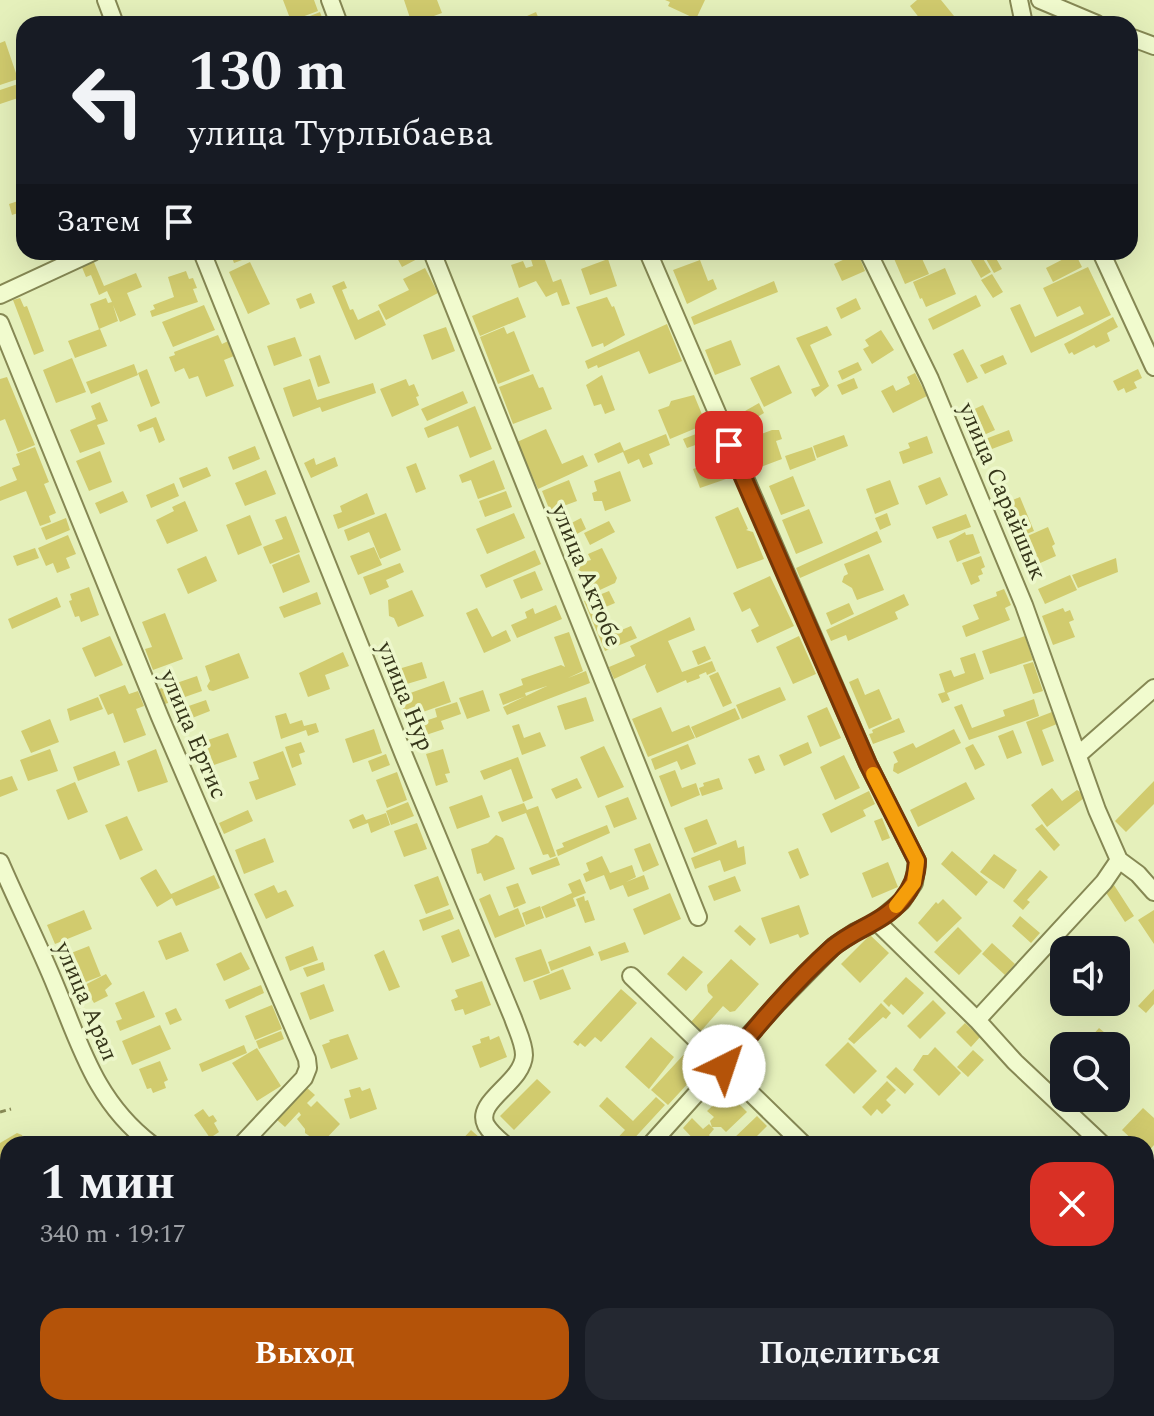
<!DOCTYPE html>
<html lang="ru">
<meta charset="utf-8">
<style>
:root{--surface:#171b24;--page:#242831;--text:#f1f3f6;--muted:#9ea1a6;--accent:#b45309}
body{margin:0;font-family:Spectral,serif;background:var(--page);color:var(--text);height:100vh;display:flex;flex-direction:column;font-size:30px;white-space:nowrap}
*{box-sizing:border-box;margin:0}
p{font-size:26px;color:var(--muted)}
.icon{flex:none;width:44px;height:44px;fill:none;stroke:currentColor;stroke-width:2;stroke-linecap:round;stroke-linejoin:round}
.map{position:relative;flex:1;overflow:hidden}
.panel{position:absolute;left:0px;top:1136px;width:1154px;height:280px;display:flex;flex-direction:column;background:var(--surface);border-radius:24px 24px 0 0;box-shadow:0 8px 32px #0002}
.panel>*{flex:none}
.top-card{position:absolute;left:16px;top:16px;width:1122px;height:244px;border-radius:24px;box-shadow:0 8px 32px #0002;background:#171b24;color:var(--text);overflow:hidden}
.tools{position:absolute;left:1050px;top:936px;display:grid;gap:16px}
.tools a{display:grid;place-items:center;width:80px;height:80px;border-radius:16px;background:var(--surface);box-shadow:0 8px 32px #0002;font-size:40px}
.pin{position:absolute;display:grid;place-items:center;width:68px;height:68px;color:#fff;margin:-34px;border-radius:16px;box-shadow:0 4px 12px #0006}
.me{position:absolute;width:88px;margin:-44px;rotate:41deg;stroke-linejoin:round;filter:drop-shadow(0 0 6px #0008)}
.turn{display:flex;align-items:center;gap:28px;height:168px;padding:0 40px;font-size:36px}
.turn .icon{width:104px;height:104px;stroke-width:2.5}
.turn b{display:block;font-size:56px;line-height:68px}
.then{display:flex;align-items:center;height:76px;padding:0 40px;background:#0003;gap:16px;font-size:30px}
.round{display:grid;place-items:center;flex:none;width:84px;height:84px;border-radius:24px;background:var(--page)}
.overview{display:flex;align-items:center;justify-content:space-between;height:136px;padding:0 40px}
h1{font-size:48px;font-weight:700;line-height:60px}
.primary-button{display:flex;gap:16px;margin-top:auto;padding:16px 40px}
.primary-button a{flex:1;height:92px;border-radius:24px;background:var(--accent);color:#fff;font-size:32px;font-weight:700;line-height:92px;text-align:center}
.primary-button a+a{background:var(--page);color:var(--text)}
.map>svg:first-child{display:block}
.building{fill:#d1cb6e}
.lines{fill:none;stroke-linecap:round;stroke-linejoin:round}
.street-casing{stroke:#868854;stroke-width:20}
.path{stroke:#868854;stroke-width:3;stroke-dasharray:6 4;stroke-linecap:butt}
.street{stroke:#f1fbce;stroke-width:16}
.route-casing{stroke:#753606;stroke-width:20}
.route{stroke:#b45309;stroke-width:14}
.slow{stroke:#f59e0b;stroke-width:14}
.labels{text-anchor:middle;stroke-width:7;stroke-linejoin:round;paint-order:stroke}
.street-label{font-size:24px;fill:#36361a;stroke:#edf7cb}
</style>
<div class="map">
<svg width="1154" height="1416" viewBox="0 0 1154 1416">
<rect width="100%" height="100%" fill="#e5f0bb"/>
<!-- building -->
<path class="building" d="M283,0H314L318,11L291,21Z
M404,0H437L442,13L412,24Z
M665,0H705L696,19L668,6L670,2Z
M917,0H941L954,16L944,24H924L910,6Z
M320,12L324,23L290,24Z
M536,12L541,24H509Z
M5,41L18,79L0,85V43Z
M24,82V96L0,104V90Z
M24,199V211L12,215L9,204Z
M230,252H263L234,263Z
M404,252H419L421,257L402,267L396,256Z
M533,252H542L553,282L561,279L570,304L562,306L557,292L546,297L536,281L519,288L511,265L523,261L526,268L533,266L529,253Z
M897,252H919L929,274L905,284L892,254Z
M966,252H979L991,272L981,278Z
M858,253L865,271L842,281L834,264Z
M993,253L1002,269L994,273L985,257Z
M1075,253L1082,267L1053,282L1046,268Z
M608,259L617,286L590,295L581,269Z
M93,260L104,286L136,273L142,287L127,293L136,315L120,322L113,305L118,321L99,329L90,304L106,298L108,303L112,302L107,291L99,295L91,275L86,277L81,265Z
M700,260L708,281L713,279L717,289L687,304L673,270Z
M250,262L270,304L248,314L229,272Z
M1088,267L1111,315L1031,353L1010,308L1020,304L1035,337L1084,314L1080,306L1057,317L1043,288Z
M425,268L438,293L386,320L378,305L409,290L403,279Z
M945,268L956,294L926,307L922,298L920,299L913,282Z
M186,271L189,279L193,278L197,288L193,289L198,302L152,317L150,311L155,309L153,305L174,297L168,277Z
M992,274L1003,292L993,298L981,280Z
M344,281L347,288L342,290L350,310L353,309L358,320L379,310L386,325L355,340L332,286Z
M774,281L778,292L694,325L691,317Z
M311,293L315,303L300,309L296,299Z
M976,295L981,306L933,330L928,319Z
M518,297L526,317L480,336L472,316Z
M607,297L612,307L614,306L625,335L604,347L603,343L592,347L576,307Z
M20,298L24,307L27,306L44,351L34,355L13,300Z
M856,298L861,309L841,319L836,308Z
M204,305L215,330L173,347L162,322Z
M1113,317L1118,327L1107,333L1110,341L1096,348L1094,345L1074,355L1072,352L1069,354L1064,344Z
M667,324L682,361L649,374L639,351L598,368L597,365L588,369L585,361Z
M827,326L832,335L810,345L829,386L815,397L811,389L820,386L796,338Z
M446,327L455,351L432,360L423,335Z
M504,327L507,334L514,331L530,371L498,384L480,337Z
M100,329L107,346L75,358L68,341Z
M881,330L894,350L872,364L863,349L869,346L865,340Z
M218,335L222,344L228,341L234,356L224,360L234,386L206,397L198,376L189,379L184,368L175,372L169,357L175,355L174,352Z
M295,337L302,356L274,366L267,346Z
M731,340L741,365L715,375L705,350Z
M963,349L978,378L967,383L953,354Z
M320,355L330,383L318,387L309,359Z
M1003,355L1007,364L985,374L980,365Z
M72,358L86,392L56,403L43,370Z
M858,362L862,370L842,380L838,371Z
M134,364L138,375L91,394L86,382Z
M779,365L792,393L764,407L750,378Z
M147,369L160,403L151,407L138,373Z
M1138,369L1142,378L1134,382L1137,388L1126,393L1124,388L1118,391L1113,381Z
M915,373L927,396L893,413L881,391L893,385L896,391L910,384L907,377Z
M533,374L539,388L543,387L552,409L513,424L499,387Z
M602,375L615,410L605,414L601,404L594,406L586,385Z
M7,377L35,445L18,452L5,419L0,421V379Z
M854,378L858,388L842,395L837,385Z
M310,379L317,400L373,383L376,393L322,412L320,407L293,417L283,388Z
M406,379L409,386L414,384L419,396L416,397L419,405L392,417L380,389Z
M463,391L468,403L427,421L421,409Z
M694,395L706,424L670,439L658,410L669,406L671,401Z
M100,402L108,421L97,425L105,444L80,453L70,430L96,419L91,406Z
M759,403L764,413L744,425L738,415Z
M983,405L995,430L975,439L964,414Z
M475,406L492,449L470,458L458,426L428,438L424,428Z
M156,417L165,440L159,443L153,427L140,432L137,425Z
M546,429L562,464L583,455L588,466L538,489L517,442Z
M709,429L712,439L687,448L683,439Z
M772,430H779L782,439L776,441L782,459L758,468L748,439Z
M1009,430L1013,441L984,452L980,441Z
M666,434L670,445L649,454L653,464L643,468L639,459L628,464L623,452L598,463L594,454L620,442L624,451Z
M844,435L848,446L817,458L813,446Z
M927,436L933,453L903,464L899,452L910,448L908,443Z
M255,446L260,459L233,470L228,457Z
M35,447L49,482L44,484L56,513L49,516L51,522L40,526L26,491L0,501V487L17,480L12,468L20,465L16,454Z
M812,447L816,460L790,470L785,456Z
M100,451L112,482L89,491L76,461Z
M335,457L338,466L311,478L304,463L314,458L316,465Z
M494,460L505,489L478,499L471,480L462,483L459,475Z
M719,460L726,479L700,488L693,469Z
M416,463L426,489L416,493L406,467Z
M207,467L211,476L183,488L179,478Z
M266,470L276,494L245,506L235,483Z
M620,471L631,501L605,511L602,501H594L592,493L597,491L594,481Z
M793,476L805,506L781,515L769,486Z
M940,477L948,495L926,505L918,486Z
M569,480L577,501L550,511L542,491Z
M890,480L899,504L875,514L866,489Z
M174,483L179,496L151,508L146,495Z
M123,491L128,502L100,514L95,503Z
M506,491L512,507L485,517L479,501Z
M367,493L375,514L338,529L333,515L342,512L340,506Z
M1020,497L1034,531L1014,539L1001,505Z
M185,501L198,531L167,544L156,520L174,511L172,507Z
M738,507L748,529L746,530L753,532L764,559L737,569L715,517Z
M809,509L823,543L796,554L782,520Z
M386,513L401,550L380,559L369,532L348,541L344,530Z
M514,513L525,538L487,554L476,529Z
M887,513L891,525L880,530L875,518Z
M966,514L971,527L937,539L932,527Z
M250,515L262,545L238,555L226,525Z
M286,516L300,552L270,564L263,547L283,539L275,520Z
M66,518L70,530L46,540L41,528Z
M581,518L586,529L566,540L560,529Z
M609,521L615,532L590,545L584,533Z
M1048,527L1055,544L1052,546L1056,556L1029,568L1016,541Z
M877,531L882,542L800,578L796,568Z
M965,532L966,535L973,534L980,553L957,562L949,541Z
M68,535L76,554L66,558L70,568L57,573L53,563L46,566L38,548Z
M374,547L382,565L358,575L350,556Z
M35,548L39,558L17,566L13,556Z
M602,548L617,578L615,583L587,596L575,564L591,560L588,554Z
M535,550L541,564L486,588L480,575Z
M299,554L310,582L283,593L272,565Z
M869,554L884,590L857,600L852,588L842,582L844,576L848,574L844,564Z
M206,556L217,581L188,594L177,569Z
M981,556L985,567L981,569L983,574L978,576L980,581L971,585L962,563Z
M1116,558L1118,572L1078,588L1072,575Z
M400,563L404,572L386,580L389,587L370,595L363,577Z
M535,571L543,590L521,599L513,580Z
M1070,575L1077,590L1045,604L1038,589Z
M770,576L794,626L757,643L751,630L759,626L750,608L742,612L733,593Z
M89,587L99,615L81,622L79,616L75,617L69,601L72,600L70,594Z
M1004,589L1011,605L1005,608L1010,620L966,637L962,626L979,619L973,605L997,596L996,592Z
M412,590L424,616L398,627L394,618L389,616L388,600Z
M609,591L615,603L601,609L612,634L631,626L637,638L605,651L584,601Z
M317,592L321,604L284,618L279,607Z
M904,594L909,605L895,612L898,619L848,641L846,635L831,641L826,630Z
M57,597L61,607L12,629L8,619Z
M849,603L854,614L831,625L826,613Z
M556,605L562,619L517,638L511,625L527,618L525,612L533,608L535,614Z
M477,608L492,637L506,630L511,641L484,653L466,613Z
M1063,608L1065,612L1070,610L1074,620L1069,622L1075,637L1053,645L1042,616Z
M165,613L183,659L153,670L145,649L152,647L142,622Z
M690,617L695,630L668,641L682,672L712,661L716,671L707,675L706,672L699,675L700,678L687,683L686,680L657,693L645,667L646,664L614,679L609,667L635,656L630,646Z
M569,632L583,671L568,678L586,671L590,683L507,715L503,707L547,686L525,693L526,696L503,705L499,694L523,685L521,679L561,665L565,667L554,637Z
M110,636L123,665L95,677L82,648Z
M799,636L816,674L793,684L776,647Z
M1025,636L1033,660L990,674L982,651Z
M705,646L711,659L698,665L692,651Z
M343,652L349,666L325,675L330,689L308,697L299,673Z
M239,653L249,678L213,691L209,690L207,686L210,681L205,666Z
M975,653L984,679L947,693L950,700L942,703L938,694L945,692L939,674L951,670L954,677L965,673L960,658Z
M422,662L427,678L400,686L395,670Z
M1033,662L1043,691L1033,694L1023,665Z
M718,672L732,703L723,707L709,676Z
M197,676L202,691L165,704L159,689Z
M858,678L865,695L879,689L892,719L869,729L849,682Z
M444,681L451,702L406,718L399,697Z
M125,685L129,694L138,691L144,706L136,709L146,735L124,743L113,713L108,715L99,695Z
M780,687L786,700L742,719L736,705Z
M483,690L490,711L467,719L459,698Z
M98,697L103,709L70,721L67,709Z
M586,697L594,721L565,730L557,706Z
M1034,699L1039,716L969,740L954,707L962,704L972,728L1005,716L1003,710Z
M206,700L210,711L182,722L177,710Z
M457,702L461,714L441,721L444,729L420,737L416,724L437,717L435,709Z
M661,707L672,732L689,725L695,738L648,757L632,719Z
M827,707L841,738L820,747L807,716Z
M735,708L740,719L696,738L691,727Z
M1052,712L1057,724L1042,730L1054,761L1042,766L1026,722Z
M286,713L290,724L302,720L304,726L316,723L319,732L308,736L306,730L281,739L275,716Z
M899,718L905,732L873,744L869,734L873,733L872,730Z
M50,719L59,742L31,753L21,731Z
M519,724L524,738L540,732L546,746L522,755L512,726Z
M374,729L382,753L353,763L345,739Z
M954,729L961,743L898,774L893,771L894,764L898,762L893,752L913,743L916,748Z
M1013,730L1022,753L1007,759L998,736Z
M228,733L237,757L214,765L205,741Z
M301,742L305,752L299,754L302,764L292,768L285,747Z
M808,742L812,753L784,766L779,755Z
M688,744L696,764L681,770L677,761L655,770L651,759Z
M973,744L985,765L975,770L965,748Z
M604,746L624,787L598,798L580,757Z
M50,749L58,771L28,781L20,760Z
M156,749L168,782L138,792L127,761Z
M443,749L450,773L445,774L448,782L436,786L426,754Z
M115,751L120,765L78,781L73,767Z
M283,751L296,785L256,800L249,782L259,779L253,762Z
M386,754L390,765L372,772L368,761Z
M759,755L765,770L755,774L748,759Z
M844,755L860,788L835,800L820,767Z
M518,757L533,798L523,802L511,769L484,780L480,771Z
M675,770L682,788L696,783L700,795L671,807L659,776Z
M397,772L407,800L387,808L376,780Z
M12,776L18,790L0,797V780Z
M577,778L582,788L556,799L551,789Z
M719,778L723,789L702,796L699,788L704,786L703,783Z
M1154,781V804L1126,832L1115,821Z
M75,782L88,812L68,820L56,790Z
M966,782L975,799L918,827L910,810Z
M1052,788L1062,801L1077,790L1084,794V798L1047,827L1031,805Z
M869,791L875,804L863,810L866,816L831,833L822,814Z
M482,795L490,817L457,829L449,807Z
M628,797L637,819L614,828L605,806Z
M408,802L414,816L391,825L386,811Z
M524,803L527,810L538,806L556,856L550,858L548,854L543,855L526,813L502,822L498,812Z
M248,810L253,821L224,834L219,823Z
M386,813L390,825L371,833L368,823L353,829L349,820L363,814L366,820Z
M127,816L143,850L120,860L105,825Z
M882,818L890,838L882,841L874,821Z
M707,819L717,844L694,853L684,828Z
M417,823L427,849L404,857L394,831Z
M1042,824L1060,845L1054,851L1035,829Z
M607,825L610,833L558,856L556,850L564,847L562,843Z
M496,835L503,838L515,869L484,881L481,873L477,874L471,849L488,843Z
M265,838L274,862L244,874L235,850Z
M736,840L738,848L744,846L746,864L724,872L720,860L695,869L691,858Z
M650,843L659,865L643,872L634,849Z
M798,848L809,875L800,879L788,852Z
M952,851L988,882L976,896L941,864Z
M994,854L1017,870L1004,889L980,872Z
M602,856L610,873L632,865L636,877L626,882L644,875L649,889L628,897L623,885L610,890L604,875L586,882L583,874L589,871L586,863Z
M557,857L560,865L532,875L529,868Z
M888,862L898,887L872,898L862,873Z
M156,869L171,894L214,875L220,888L176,906L172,898L157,907L140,878Z
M1040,870L1048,877L1027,900L1030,902L1023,910L1013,901Z
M438,876L449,905L426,914L414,885Z
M735,876L741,891L714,901L708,886Z
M580,879L586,893L573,898L576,906L546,918L541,907L572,893L568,884Z
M518,883L526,903L514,908L506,887Z
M274,885L278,893L286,890L294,906L266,919L254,894Z
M1114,885L1134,916L1125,922L1105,891Z
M670,893L681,919L644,935L633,909Z
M490,894L499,916L518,908L525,926L495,938L479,899Z
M584,896L585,901L588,900L595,920L585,923L576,899Z
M943,899L962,918L937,942L918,923L936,902L938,904Z
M799,905L809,934L800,938L798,934L770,944L761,918Z
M540,906L544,918L526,925L522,913Z
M450,909L454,919L423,931L419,920Z
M84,910L92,929L55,944L47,925Z
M1154,910V944L1138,920Z
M1020,916L1040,933L1031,943L1012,926Z
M740,925L756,939L750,946L734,931Z
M958,927L982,951L959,975L934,952Z
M459,929L470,956L452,963L441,936Z
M181,932L189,951L166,960L158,941Z
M870,935L889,953L860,983L841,964Z
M625,942L629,952L601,961L598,952Z
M992,943L1015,964L1005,975L982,954Z
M89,946L101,976L73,987L61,957Z
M313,946L318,960L290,971L285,957Z
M590,946L594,955L551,971L548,962Z
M541,949L550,973L524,982L515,958Z
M384,950L400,987L389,991L374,955Z
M241,952L250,969L224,981L216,964Z
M683,956L703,972L686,991L667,974Z
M731,959L759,984L735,1011L730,1012L723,1006L701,1031L691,1022L713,997L708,992L707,985Z
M323,962L325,970L307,977L303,968Z
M563,969L571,989L540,1000L533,981Z
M106,974L112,984L105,990L108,996L94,1003L91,998L84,1002L77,989Z
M906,977L924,993L903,1015L891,1004L889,1007L883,1001Z
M482,981L491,1005L465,1015L463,1009L455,1011L451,1000L458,997L455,990Z
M324,984L334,1011L310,1020L300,993Z
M261,985L264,993L229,1009L225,1000Z
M621,989L637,1003L601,1042L595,1037L585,1047L580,1043L578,1046L573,1042Z
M1154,989V1004L1146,1013L1138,1006Z
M144,991L155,1017L120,1031L116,1021L122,1019L115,1003Z
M933,1000L946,1013L920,1039L907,1026Z
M881,1003L891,1013L886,1019L883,1017L854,1044L848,1039Z
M272,1005L282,1029L255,1040L245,1016Z
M176,1008L182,1020L170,1025L165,1013Z
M965,1023L980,1037L971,1047L956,1032Z
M160,1025L171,1049L132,1065L122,1041Z
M1099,1028L1110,1037L1102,1046H1083Z
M281,1031L284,1039L259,1049L256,1041Z
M348,1034L358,1059L331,1069L322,1045L330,1042L329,1040Z
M489,1036L490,1040L499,1036L507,1057L480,1068L472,1046L481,1043L480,1039Z
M651,1037L674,1057L649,1089L625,1067Z
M848,1042L877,1071L854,1094L825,1065Z
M244,1045L247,1053L202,1072L199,1064Z
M935,1047L961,1073L939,1096L913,1070L923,1055H928Z
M257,1048L281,1086L257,1101L232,1063Z
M688,1050L704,1066L668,1105L651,1090Z
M973,1050L984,1060L968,1077L957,1067Z
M160,1061L168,1080L164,1082L166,1088L153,1093L151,1088L147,1089L139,1069Z
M896,1067L914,1084L905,1094L886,1077Z
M537,1079L551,1092L514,1130L500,1116Z
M887,1081L896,1090L886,1100L891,1105L882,1114L877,1109L871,1116L862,1107Z
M306,1087L315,1095L307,1103L311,1107L317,1101L340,1124L321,1144L305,1133V1129L297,1119L301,1115L299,1112L285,1127L276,1119Z
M360,1087L362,1091L370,1088L377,1109L350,1119L344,1099L351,1097L349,1090Z
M727,1092L747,1112L726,1132L721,1127H712L710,1121L714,1117L707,1111Z
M607,1097L633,1121L656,1097L665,1105L629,1144H612L625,1130L599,1106Z
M1143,1108L1154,1118V1145L1146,1154V1144H1137L1122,1130Z
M203,1109L209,1117L213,1115L217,1121L214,1123L219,1132L210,1138L194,1115Z
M757,1116L767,1126L749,1144H736L732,1140Z
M692,1118L703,1129L709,1124L714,1129L709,1135L714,1141L712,1144H698L683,1128Z
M471,1130L480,1138L475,1144H458Z
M17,1133L22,1135L26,1144H8V1176L0,1180V1143Z
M0,1361L5,1370L8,1368V1386L0,1391Z
M89,1408H113L118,1413L116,1416H81Z
M235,1408H252L261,1416H227Z
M727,1408H747L751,1411L746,1416H719Z
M829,1408H853L861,1416H821Z
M1104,1408H1137L1129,1416H1113Z"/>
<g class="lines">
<!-- street casing -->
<g class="street-casing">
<path id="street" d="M106,0L115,24
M330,0L339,24
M1019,0L1024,24
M1040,0L1097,24
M1130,37L1154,46
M202,252L405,758L513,1018C517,1030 524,1043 524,1055C523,1083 474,1101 486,1125C490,1132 498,1139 504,1144
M432,252L698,917
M648,252L868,764L917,861L914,883L902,901L877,922L855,932L834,946L777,1004L651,1144
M868,252L930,379L1024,605L1097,810L1119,860L1138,874L1154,892
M1101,252L1154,367
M0,295L93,252
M0,323L160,717L307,1059L308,1068L304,1078L242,1144
M1078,755L1154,688
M0,862C18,904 39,945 56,987C81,1047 96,1102 151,1144
M877,922L977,1020L1015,1062L1102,1144
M631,976L803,1144
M977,1020L1104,882L1119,860
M1146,1187L1154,1195
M277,1408L286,1416
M476,1408L484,1416
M774,1408L783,1416
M1081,1408L1089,1416
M397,1416L404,1408"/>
</g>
<!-- path -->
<path class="path" d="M0,1112L11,1109"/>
<!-- street -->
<use href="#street" class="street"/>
</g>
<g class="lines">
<!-- route casing -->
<g class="route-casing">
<path id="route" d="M724,1066C758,1025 792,984 832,948C854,929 883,923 902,900C912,888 917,876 917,861L868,764L729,445"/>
</g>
<!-- route -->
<use href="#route" class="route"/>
<!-- slow -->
<path class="slow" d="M873,774L917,861L914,883L896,906"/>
</g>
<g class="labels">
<!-- street labels -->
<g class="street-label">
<text transform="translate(1003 491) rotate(67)" y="8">улица Сарайшык</text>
<text transform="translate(587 575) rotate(68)" y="8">улица Актобе</text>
<text transform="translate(406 696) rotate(68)" y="8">улица Нур</text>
<text transform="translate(194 734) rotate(67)" y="8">улица Ертис</text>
<text transform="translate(87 1001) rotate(67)" y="8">улица Арал</text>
</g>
</g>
</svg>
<div class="tools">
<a><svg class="icon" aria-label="sound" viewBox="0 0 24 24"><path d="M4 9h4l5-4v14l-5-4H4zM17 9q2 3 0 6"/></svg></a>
<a><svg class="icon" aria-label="search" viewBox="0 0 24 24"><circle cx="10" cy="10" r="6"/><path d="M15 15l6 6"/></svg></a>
</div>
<div class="pin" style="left:729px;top:445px;background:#d93025"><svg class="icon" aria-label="arrive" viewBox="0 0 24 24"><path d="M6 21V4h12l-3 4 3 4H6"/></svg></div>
<svg class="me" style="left:724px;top:1066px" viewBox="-20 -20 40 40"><circle r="19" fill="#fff"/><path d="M0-13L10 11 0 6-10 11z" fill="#b45309"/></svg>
<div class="top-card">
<div class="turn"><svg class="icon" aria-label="left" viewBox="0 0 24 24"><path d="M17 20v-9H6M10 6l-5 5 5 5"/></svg><div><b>130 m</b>улица Турлыбаева</div></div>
<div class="then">Затем<svg class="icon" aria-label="arrive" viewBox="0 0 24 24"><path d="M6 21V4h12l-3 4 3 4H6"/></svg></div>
</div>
<section class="panel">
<div class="overview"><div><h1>1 мин</h1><p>340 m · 19:17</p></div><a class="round" style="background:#d93025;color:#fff"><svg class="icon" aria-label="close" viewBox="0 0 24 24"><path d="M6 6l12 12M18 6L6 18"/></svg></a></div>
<div class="primary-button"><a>Выход</a><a>Поделиться</a></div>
</section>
</div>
